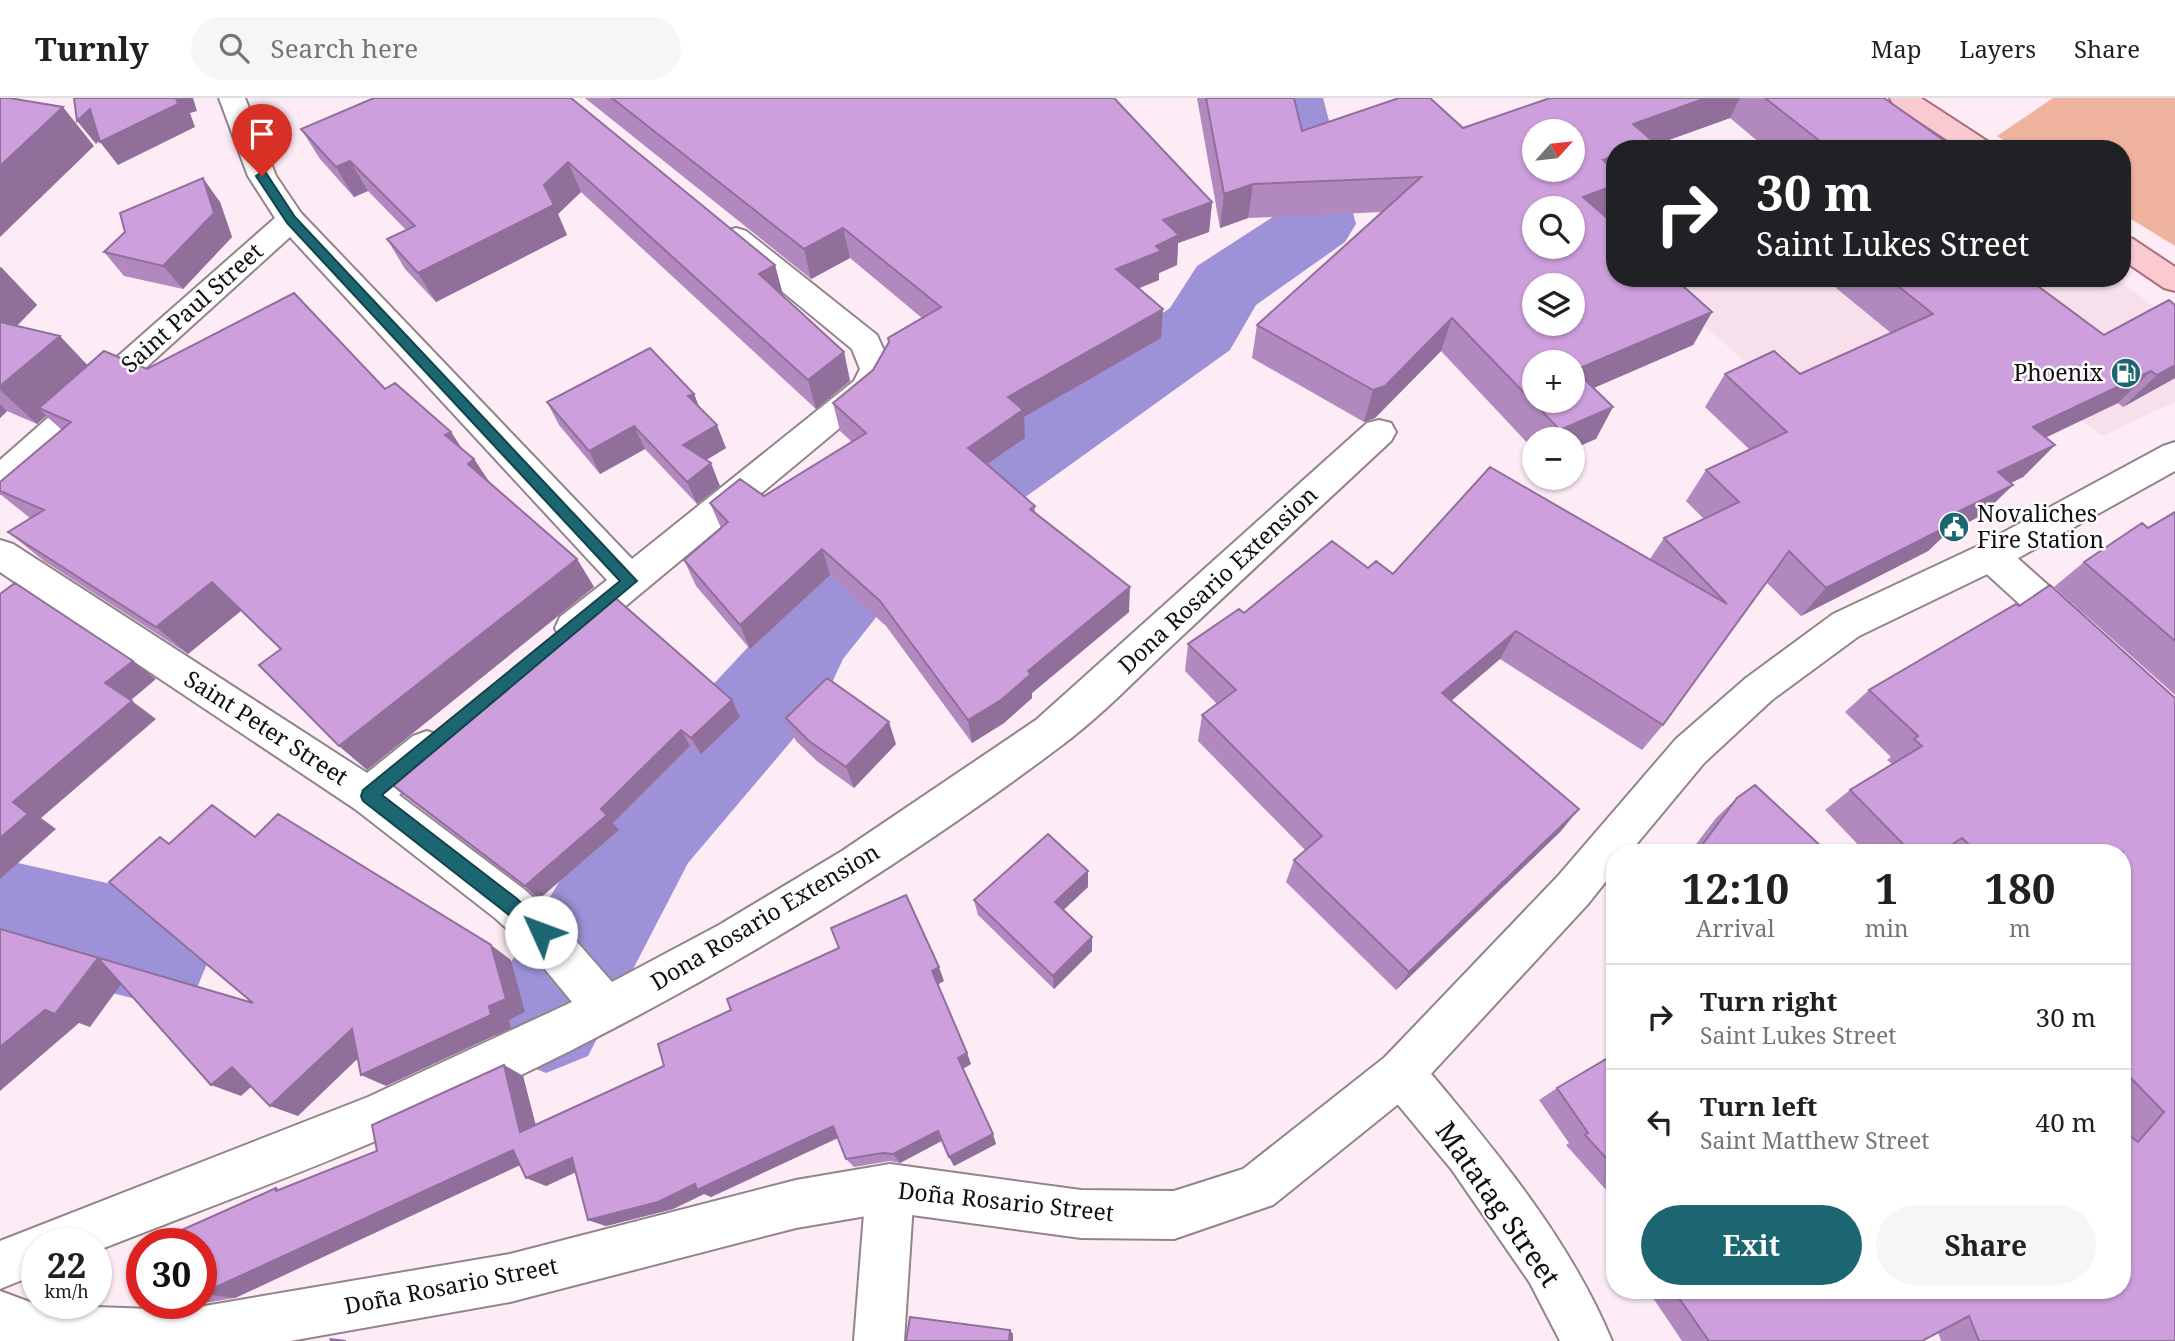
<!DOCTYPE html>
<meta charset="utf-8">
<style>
:root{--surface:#fff;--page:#f6f6f6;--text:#202124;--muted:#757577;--line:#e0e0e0;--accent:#1c6672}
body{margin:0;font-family:"Noto Serif",serif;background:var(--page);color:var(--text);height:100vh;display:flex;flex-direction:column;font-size:26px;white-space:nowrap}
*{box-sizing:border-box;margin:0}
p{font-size:23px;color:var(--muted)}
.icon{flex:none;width:38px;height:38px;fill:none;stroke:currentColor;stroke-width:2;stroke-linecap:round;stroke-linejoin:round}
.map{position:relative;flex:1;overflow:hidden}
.drawer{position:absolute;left:1606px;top:746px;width:525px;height:455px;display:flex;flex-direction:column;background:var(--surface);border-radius:28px;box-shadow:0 2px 5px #0004}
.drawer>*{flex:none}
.guide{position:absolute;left:1606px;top:42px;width:525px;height:147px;border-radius:28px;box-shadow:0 2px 5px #0004;background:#202124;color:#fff;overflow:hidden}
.needle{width:46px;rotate:63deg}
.buttons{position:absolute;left:1522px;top:21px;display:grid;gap:14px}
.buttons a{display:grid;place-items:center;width:63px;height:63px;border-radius:50%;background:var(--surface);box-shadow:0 2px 5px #0004;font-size:35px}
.speed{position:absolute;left:21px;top:1130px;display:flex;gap:14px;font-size:35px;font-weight:700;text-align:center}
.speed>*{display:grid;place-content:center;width:91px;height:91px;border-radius:50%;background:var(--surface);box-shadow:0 2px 5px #0004;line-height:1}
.speed small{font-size:18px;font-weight:400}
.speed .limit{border:10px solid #d22;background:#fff;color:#111}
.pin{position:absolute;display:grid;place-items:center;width:60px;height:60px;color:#fff;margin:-72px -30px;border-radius:50% 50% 50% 0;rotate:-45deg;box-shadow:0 0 7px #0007}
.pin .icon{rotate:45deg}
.me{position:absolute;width:77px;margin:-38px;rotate:313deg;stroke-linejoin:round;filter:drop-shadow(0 0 5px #0008)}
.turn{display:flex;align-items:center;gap:24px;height:147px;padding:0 35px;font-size:32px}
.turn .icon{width:91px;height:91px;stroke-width:2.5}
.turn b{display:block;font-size:49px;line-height:60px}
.eta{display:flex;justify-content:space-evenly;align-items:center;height:119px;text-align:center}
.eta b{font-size:42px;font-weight:700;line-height:49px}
.button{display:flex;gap:14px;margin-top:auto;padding:14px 35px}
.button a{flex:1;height:80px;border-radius:42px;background:var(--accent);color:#fff;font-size:28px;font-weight:700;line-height:80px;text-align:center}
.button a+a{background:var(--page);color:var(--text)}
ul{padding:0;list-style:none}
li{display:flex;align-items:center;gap:21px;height:105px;padding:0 35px;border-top:2px solid var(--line)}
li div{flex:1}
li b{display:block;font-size:26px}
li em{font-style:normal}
header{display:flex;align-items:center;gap:42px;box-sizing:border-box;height:98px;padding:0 35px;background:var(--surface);border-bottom:2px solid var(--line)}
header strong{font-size:33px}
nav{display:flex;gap:38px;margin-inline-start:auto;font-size:24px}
.search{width:490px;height:63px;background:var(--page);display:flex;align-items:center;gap:18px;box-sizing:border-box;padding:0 24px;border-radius:38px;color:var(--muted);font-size:26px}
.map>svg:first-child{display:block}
.built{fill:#f8dfec}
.green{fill:#efb29e}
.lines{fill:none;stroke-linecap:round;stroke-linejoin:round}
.river{fill:#9d92d7;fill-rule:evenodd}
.street-casing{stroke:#93848c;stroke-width:4}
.secondary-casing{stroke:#93848c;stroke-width:4}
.primary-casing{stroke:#a87179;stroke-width:4}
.street{fill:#fff;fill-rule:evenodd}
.secondary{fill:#fff;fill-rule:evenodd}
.primary{fill:#fbcad0;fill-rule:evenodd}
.wall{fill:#b189be}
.shaded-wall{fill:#906f9b}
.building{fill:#ce9fdd;stroke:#906f9b;stroke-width:2;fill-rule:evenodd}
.route{fill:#1c6672;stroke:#12424a;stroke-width:2}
.labels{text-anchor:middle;stroke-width:5;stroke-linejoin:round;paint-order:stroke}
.street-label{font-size:23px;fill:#120d10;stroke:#fefefe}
.poi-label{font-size:23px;fill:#120d10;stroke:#fefefe;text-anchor:end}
.near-street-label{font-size:28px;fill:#120d10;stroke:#fefefe}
</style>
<header>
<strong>Turnly</strong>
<div class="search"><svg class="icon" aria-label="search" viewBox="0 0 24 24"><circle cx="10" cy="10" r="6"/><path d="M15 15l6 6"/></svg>Search here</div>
<nav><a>Map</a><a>Layers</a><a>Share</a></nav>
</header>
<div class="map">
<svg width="2175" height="1243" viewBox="0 0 2175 1243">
<rect width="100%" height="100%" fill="#fdecf5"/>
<!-- built -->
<path class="built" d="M1652,180H2115L2175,224V304L2102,338L1943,215L1774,290Z"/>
<!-- green -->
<path class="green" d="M2053,0H2175V148L2123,116V51H2017L1997,38Z"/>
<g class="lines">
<!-- river -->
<path class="river" d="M1251,0H1323L1356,126L1345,144L1256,207L1230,252L981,431L973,446L889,503L843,561L821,608L688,765L588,958L546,975L504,958L487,917L504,876L612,695L749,548L770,507L821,449L903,397L910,384L1170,210L1197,168L1276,117Z
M0,761L156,796L197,812L213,851L197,890L156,906L0,867Z"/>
<!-- street casing -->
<g class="street-casing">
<path id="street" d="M219,0H245L276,78L301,115L632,461L854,283L860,271L852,251L726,147L721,140L726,133L736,130L746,133L877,237L892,271L877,299L586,541L573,545L560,541L555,530L560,519L607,482L290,139L12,391L0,395V362L275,120L248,78Z
M1379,322L1391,325L1396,334L1391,343C1321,408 1251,473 1181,539C1142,575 1104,616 1061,648C854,803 629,934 392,1036C295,1078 195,1114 96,1153V1146H37V1176L0,1191V1143L368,999L572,904L526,848L495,820L355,711L0,474V442L13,446L367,675L413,638L427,633L441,638L447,650L441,662L399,697L525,792L556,820L612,884L719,827L842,753L1036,622L1367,325Z
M1991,444L2004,448L2085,520L2090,531L2085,542L2072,546L2059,542L1978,468L1973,458L1978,448Z
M1401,952L1417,959C1490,1046 1568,1137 1612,1243H1560L1530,1185L1452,1072L1385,991L1378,975L1385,959Z
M890,1066L907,1073L914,1090L904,1243H854L866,1090L873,1073Z"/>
</g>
<!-- secondary casing -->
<g class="secondary-casing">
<path id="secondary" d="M2175,344V373L2004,468L1859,538L1772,602L1704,665L1630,754H1615V772L1588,806L1417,991L1273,1107L1174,1141L1081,1140L890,1114L796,1130L510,1204L290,1243H0V1193L38,1207L181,1212L510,1156L796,1082L890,1066L1081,1092L1174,1093L1243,1071L1385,959L1558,778L1676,641L1746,580L1833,516L1978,448L2163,348Z"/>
</g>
<!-- primary casing -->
<g class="primary-casing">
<path id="primary" d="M1890,0H1921L1990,45L1994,51H1961L1893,6Z
M2123,138L2133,141L2175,169V193L2164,190L2123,162Z"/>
</g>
<!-- street -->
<use href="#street" class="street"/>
<!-- secondary -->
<use href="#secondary" class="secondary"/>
<!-- primary -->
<use href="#primary" class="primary"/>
</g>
<!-- wall -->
<path class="wall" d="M571,0L775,167L783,197H782L844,254L850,283L816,311L581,94L558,116L567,137L436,204L405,171L387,141L406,132L368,93L354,99L320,61L301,31Z
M585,0H1114L1212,104L1209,134L1178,145L1177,167L1159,175V182L1139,190L1161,240L1024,319L1025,340L987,366L1035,408V415L1129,514L1032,595V600L1004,625L972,645L886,528L830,477L750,551L696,488L684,462L721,430L710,405L764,398L852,344L840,333L833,305L873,272L922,220L850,160L811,181Z
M1197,0H1294L1302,33L1463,30L1550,0H1884L1956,51H1767L1730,20L1652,48L1651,51H1615V109L1612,117L1606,119L1712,214L1693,247L1593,290L1596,341H1535V353L1441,253L1375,320L1364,324L1252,260L1257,227L1382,114L1248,120L1220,130Z
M220,104L232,139L183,191L124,178L104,154Z
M0,169L37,207L17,228L88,267L385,291L451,334L462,352L474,361L489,384L577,461L594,489L367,672L281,551L242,512L188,556L44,463L8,434L30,420L0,396V384L62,332L46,318L37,326L7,313L0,320Z
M1843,180H2027L2104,237L2175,280L2123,309L2118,305L2045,340L2055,347L2023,379L2011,385L2013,387L1982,417L1946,436L1928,453L1801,518L1766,484L1663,627L1642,652L1500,561L1451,603L1579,711L1560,734L1396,892L1286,784L1294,762L1305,752L1198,643L1202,617L1217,606L1185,573L1188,546L1244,515L1368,470L1393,476L1650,461L1664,440L1704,421L1686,403L1706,372L1750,352L1705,309L1725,276H1800L1891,235L1836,190Z
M694,296L699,309L726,350L706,362L720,388L697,406L645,351L600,376L559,327L547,304Z
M2175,414V597L2054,489L2084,464Z
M1869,592L2175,600V1243H1941L1938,1234L1922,1243H1682L1651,1197L1659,1192H2123V1027L2124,1025L2123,1024V754H1865L1825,712L1850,692L1892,666L1887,662L1891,659L1845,614Z
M740,619L701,656L690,648L613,725L619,732L539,801L403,697L386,682Z
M786,620L896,646L854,690L818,664L796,643Z
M1737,700L1820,754H1690L1716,720Z
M1088,789L1063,812L1092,839V853L1054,891L978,817L974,802Z
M944,883L937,886L971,966L963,971L996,1046L954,1068L942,1043L900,1065L890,1063L854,1069L846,1061L838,1040L711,1099L704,1096L673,1111L606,1128L588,1122L576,1074L546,1088L520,1067L235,1200L193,1207L180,1206H201V1146L276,1090L280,1091L377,1053L504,967L523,978L535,1027Z
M1615,974V1102L1566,1047L1569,1045L1539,1002L1557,990Z"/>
<!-- shaded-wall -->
<path class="shaded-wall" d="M176,0H193L197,13L190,15L195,29L118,67L100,44Z
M1706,0H1740L1730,20L1652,48L1651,51H1622L1633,26Z
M63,9L94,48L0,139V68Z
M90,11L108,34L96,46L77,23Z
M1615,58V87L1603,62Z
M350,63L368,93L354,99L336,69Z
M568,64L581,94L558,116L567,137L436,204L418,175L544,87Z
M203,80L220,104L232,139L183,191L163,168Z
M1253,86L1248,120L1220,130L1224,96Z
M1615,87V109L1612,117L1573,131L1583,99Z
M1212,104L1209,134L1178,145L1177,167L1159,175V182L1115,200L1116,171L1156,148L1163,122Z
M843,130L850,160L811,181L804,151Z
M775,167L783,197L767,206L759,176Z
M1,169L37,207L0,245V170Z
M1163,211L1161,240L1024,319L1025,340L971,377L968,350L1008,299Z
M1712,214L1693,247L1573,299L1575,272Z
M1452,220L1441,253L1375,320L1364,324L1373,292Z
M60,238L95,275L39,310L46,318L37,326L0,292V288Z
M844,254L850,283L816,311L808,282Z
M2175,267V280L2123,309L2157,277Z
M2151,273L2118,305L2002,360L2033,329Z
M694,296L703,319L688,298Z
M0,306L7,313L0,320Z
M1613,309L1596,341L1573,351V341H1556L1560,332Z
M717,327L726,350L693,370L683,347Z
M634,328L645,351L600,376L589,353Z
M451,334L471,364L474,361L494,391L468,366L445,337Z
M2055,347L2023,379L1968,405L1998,374Z
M711,365L720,388L697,406L687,384Z
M2013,387L1982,417L1946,436L1928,453L1801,518L1826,490L1951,417Z
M822,451L830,477L750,551L740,527Z
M577,461L594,489L367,672L339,648Z
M212,484L242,512L188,556L156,529Z
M1130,489L1129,514L1032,595V600L1004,625L972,645L968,622Z
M1516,533L1500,561L1429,622L1442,595Z
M133,563L156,581L130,603L105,585Z
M732,602L740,619L701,656L691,640Z
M132,603L156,621L41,720L56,731L0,781V740L13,704Z
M889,624L896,646L854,690L846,669Z
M681,632L690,648L613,725L619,732L539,801L525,788Z
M212,707L238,725L281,757L255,739Z
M1579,711L1560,734L1396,892L1409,874Z
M1088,773V789L1056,819L1055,804Z
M1092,839V853L1054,891L1053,878Z
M491,847L511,862L525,914L509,922L511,930L386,988L361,977L489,908Z
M98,860L130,874L90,929L79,925L0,993V949Z
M939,869L944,883L937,887L932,873Z
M352,931L376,943L298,1018L270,1008Z
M967,955L971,966L962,971L958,960Z
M504,967L523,978L540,1043L520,1034Z
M232,969L261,980L241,998L211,987Z
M833,1028L842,1038L711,1099L704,1096L673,1111L606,1128L588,1122L695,1086Z
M938,1033L943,1042L900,1065L893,1056Z
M993,1036L996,1046L954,1068L949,1059Z
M513,1052L533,1061L235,1200L203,1196Z
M572,1060L589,1068L546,1088L526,1080Z
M1010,1232L1013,1236V1243H1009Z
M329,1240L346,1242V1243H330Z"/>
<!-- building -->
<path class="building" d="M0,0H9L63,9L0,68Z
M74,0H176L178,6L100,44L90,11L77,23Z
M374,0H571L775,167L759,176L844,254L808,282L568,64L544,87L554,107L418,175L387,141L415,128L350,63L336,69L301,31Z
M612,0H1114L1212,104L1163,122L1179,137L1156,148L1161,153L1116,171L1163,211L1008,299L1023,312L968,350L1035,408L1030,411L1130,489L1028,573L1031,576L1001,602L968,622L880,503L822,451L740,527L684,462L728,424L710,405L740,381L764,398L866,335L833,305L873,272L889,244L888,240L941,209L843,130L804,151Z
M1206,0H1294L1302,33L1399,0H1430L1463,30L1550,0H1706L1633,26L1654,44L1634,51H1615V58L1603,62L1615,73V87L1583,99L1615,127V180H1674L1712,214L1575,272L1613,309L1560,332L1452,220L1385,288L1373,292L1257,227L1421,79L1253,86L1224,96ZM1535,33H1573V72H1535ZM1535,110H1573V149H1535ZM1535,187H1573V226H1535ZM1535,264H1573V303H1535Z
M1765,0H1884L1956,51H1830Z
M203,80L214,115L163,168L104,154L125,134L120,115Z
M1888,180H2027L2104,237L2169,202L2175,207V267L2157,277L2151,273L2033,329L2055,347L1998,374L2013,387L1951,417L1958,423L1826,490L1789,453L1663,627L1516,533L1442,595L1579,711L1409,874L1294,762L1322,738L1202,617L1236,592L1188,546L1239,511L1244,515L1332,443L1368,470L1376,463L1393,476L1490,369L1727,506L1664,440L1739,404L1706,372L1787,334L1725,276L1774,253L1800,276L1933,216Z
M294,195L385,291L395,285L451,334L445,337L474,361L468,366L577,461L339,648L259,567L281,551L212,484L156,529L8,434L44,412L0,393V384L71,324L39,310L104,253L147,271Z
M0,224L60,238L0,288Z
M650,250L694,296L688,298L717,327L683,347L711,365L687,384L634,328L589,353L547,304Z
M2175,414V543L2084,464L2142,425L2148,430Z
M15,485L133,563L105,585L132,603L13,704L28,716L0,740V496Z
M2050,487L2175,600V1243H1979L1969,1218L1922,1243H1709L1674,1193L2123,1192V1033L2138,1044L2164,1014L2123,972V754H1977L1962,740L1940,754H1911L1850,692L1922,648L1914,641L1918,638L1869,592L2016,506L2019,508Z
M612,497L732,602L691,640L681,632L601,711L607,717L525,788L386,682Z
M827,580L889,624L846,669L809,643L786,620Z
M1755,687L1824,751L1820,754H1697L1737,700Z
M212,707L255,739L278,716L491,847L506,901L489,908L491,917L361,977L352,931L270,1008L232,969L211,987L98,860L55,916L45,912L0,949V831L253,905L109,784L160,739L169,746Z
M1048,736L1088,773L1055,804L1092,839L1053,878L974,802Z
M906,797L939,869L932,873L967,955L958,960L993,1036L949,1059L938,1033L893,1056L883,1055L846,1061L833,1028L697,1092L695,1086L658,1104L588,1122L572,1060L526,1080L513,1052L201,1196V1146H155V1144L276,1090V1093L377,1053L372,1027L504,967L520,1034L664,968L658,946L731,912L727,901L839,850L831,830Z
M1606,961L1615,974V1070L1585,1037L1588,1035L1557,990Z
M910,1219L1010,1232L1009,1243H906Z"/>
<!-- route -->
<path class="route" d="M262,74L266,75L295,119L637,483L382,697L516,800L547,828L550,834L547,840L541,842L363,703L361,698L363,692L620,483L287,125L256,78Z"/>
<!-- icons -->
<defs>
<g id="fuel-disc" transform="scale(1.575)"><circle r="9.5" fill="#1c6672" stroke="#fefefe"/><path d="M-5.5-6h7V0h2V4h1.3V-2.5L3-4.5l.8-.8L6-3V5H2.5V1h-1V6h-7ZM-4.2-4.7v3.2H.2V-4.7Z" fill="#fff"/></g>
<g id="civic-disc" transform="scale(1.575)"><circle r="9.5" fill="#1c6672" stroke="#fefefe"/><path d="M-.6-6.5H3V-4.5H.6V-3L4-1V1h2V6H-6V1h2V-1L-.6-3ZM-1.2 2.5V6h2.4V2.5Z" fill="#fff"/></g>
</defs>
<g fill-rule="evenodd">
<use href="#fuel-disc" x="2126" y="275"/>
<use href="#civic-disc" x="1954" y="429"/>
</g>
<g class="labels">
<!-- street labels -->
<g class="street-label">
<text transform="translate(192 210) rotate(-42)" y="8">Saint Paul Street</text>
<text transform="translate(1218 482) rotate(-43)" y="8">Dona Rosario Extension</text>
<text transform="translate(266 630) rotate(33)" y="8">Saint Peter Street</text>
<text transform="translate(765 819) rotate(-31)" y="8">Dona Rosario Extension</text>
<text transform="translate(1006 1104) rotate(6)" y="8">Doña Rosario Street</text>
<text transform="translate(451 1188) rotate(-11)" y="8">Doña Rosario Street</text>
</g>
<!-- poi labels -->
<g class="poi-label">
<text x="2103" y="283">Phoenix</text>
<text x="1977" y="424" text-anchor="start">Novaliches<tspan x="1977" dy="26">Fire Station</tspan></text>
</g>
<!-- near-street labels -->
<g class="near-street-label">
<text transform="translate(1498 1106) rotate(55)" y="10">Matatag Street</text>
</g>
</g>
</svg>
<div class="buttons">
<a><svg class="needle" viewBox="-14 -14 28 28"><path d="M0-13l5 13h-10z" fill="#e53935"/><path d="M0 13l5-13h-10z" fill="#757577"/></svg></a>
<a><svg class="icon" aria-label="search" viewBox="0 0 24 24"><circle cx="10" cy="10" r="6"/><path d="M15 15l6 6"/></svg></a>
<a><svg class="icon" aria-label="layers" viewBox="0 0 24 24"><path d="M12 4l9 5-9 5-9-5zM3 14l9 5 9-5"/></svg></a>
<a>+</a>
<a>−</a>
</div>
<div class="speed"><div>22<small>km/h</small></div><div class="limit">30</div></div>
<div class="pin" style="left:262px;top:78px;background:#d93025"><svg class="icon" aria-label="arrive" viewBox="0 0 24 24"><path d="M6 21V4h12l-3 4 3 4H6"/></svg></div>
<svg class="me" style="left:541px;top:834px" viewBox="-20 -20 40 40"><circle r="19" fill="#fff"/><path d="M0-13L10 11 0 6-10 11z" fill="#1c6672"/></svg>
<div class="guide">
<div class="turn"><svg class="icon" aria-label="right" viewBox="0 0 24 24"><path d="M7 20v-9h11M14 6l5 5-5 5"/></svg><div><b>30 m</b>Saint Lukes Street</div></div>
</div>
<section class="drawer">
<div class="eta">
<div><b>12:10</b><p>Arrival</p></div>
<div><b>1</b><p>min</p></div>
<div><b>180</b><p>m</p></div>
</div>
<ul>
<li><svg class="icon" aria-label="right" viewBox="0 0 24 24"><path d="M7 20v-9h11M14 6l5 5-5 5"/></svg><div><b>Turn right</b><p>Saint Lukes Street</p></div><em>30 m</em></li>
<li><svg class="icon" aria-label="left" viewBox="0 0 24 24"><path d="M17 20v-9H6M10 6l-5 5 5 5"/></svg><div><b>Turn left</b><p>Saint Matthew Street</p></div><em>40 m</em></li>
</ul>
<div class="button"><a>Exit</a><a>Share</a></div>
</section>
</div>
